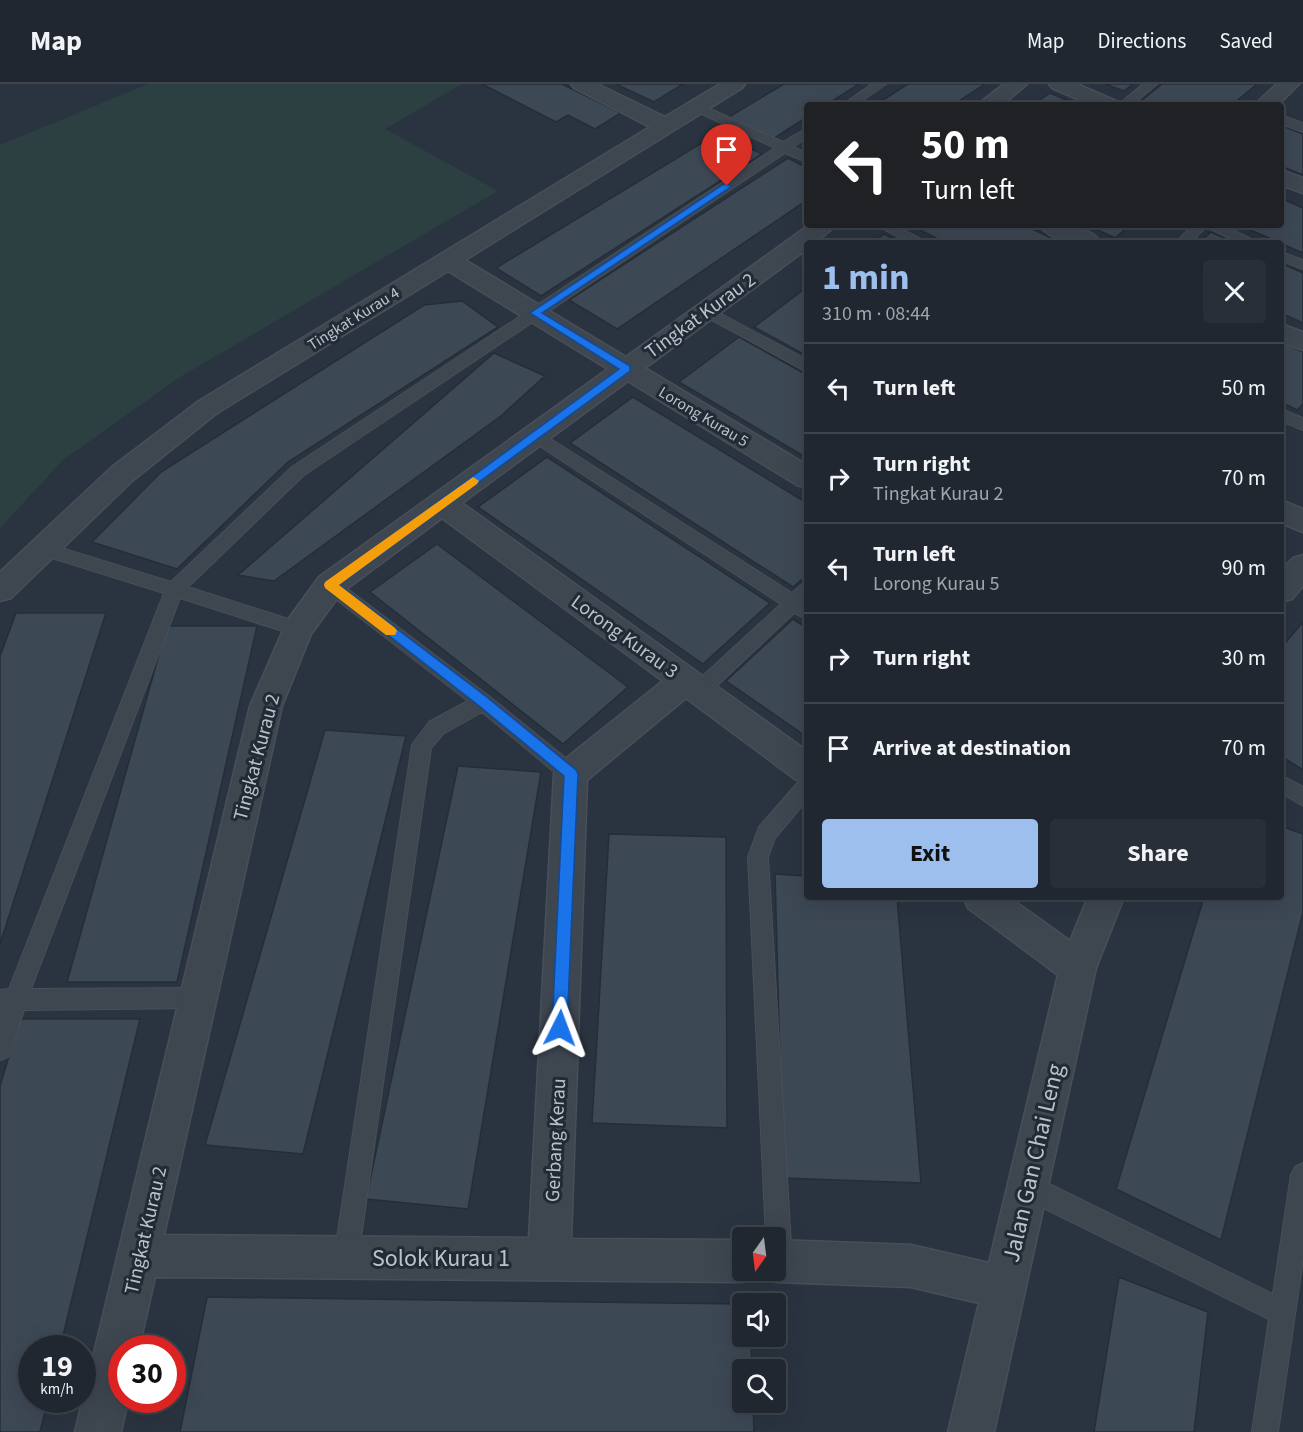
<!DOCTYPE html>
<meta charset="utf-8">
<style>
:root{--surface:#202730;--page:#282f38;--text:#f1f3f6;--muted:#a2a5ab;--line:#3d444c;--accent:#9dbfed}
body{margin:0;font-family:"Source Sans 3",sans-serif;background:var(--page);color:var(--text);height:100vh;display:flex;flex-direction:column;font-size:22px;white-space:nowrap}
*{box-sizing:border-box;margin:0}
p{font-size:20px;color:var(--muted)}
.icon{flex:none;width:33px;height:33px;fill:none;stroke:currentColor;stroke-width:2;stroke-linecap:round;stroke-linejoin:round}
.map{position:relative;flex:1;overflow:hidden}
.side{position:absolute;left:804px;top:156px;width:480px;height:660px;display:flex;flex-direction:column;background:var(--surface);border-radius:6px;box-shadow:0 6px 24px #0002,0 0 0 2px var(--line)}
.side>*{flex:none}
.hud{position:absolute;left:804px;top:18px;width:480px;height:126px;border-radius:6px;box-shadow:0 6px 24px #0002,0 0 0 2px var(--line);background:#202124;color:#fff;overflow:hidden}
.needle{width:39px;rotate:194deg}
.fabs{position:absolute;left:732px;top:1143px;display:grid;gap:12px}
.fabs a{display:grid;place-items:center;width:54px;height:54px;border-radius:6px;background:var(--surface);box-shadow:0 6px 24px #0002,0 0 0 2px var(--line);font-size:30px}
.speed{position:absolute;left:18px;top:1251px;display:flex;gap:12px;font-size:30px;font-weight:700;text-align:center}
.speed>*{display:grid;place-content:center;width:78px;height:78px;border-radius:50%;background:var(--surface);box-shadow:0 6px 24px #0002,0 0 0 2px var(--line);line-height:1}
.speed small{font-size:15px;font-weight:400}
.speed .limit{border:9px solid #d22;background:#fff;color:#111}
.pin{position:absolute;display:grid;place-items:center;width:51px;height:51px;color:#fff;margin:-62px -26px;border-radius:50% 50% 50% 0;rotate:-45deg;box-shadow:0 0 6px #0007}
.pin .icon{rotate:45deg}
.me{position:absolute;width:66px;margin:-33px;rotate:3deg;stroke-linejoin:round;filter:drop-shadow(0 0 4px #0008)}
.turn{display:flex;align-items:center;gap:21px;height:126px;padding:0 18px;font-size:27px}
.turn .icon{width:78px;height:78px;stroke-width:2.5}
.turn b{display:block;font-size:42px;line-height:51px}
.round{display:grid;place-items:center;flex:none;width:63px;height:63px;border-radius:6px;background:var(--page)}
.overview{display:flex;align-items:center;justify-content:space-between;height:102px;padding:0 18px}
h1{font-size:36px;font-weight:700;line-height:45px;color:var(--accent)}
.cta{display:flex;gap:12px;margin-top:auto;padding:12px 18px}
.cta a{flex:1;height:69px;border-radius:6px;background:var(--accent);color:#111;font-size:24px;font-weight:700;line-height:69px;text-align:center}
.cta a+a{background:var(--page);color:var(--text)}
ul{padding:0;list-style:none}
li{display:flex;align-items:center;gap:18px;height:90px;padding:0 18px;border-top:2px solid var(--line)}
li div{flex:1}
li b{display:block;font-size:22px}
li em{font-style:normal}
header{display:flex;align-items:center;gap:36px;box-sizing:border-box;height:84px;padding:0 30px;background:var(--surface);border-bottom:2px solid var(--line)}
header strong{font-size:28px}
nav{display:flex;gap:33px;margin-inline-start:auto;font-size:21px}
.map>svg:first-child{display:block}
.green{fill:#2c3f41}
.building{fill:#3d4855;stroke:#252d37;stroke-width:1.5}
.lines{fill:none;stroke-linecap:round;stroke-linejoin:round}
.service-casing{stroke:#484f59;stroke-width:2}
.minor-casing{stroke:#484f59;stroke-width:3}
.service{fill:#3e4650;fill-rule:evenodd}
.minor{fill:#3e4650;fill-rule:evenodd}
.route{fill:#1a73e8;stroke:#114b97;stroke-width:1.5}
.slow{fill:#f59e0b}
.labels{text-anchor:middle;stroke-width:6;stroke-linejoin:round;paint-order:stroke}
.far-street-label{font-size:16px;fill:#bbc1ca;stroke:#222b35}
.street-label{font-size:20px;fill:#bbc1ca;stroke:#222b35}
.near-street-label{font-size:24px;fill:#bbc1ca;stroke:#222b35}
</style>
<header>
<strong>Map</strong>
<nav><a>Map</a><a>Directions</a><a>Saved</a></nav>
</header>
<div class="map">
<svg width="1303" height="1348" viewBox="0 0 1303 1348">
<rect width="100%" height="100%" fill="#2a3440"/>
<!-- green -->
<path class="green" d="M148,0H462L385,45L498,107L180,293L63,376L0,444V61Z"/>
<!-- building -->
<path class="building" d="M482,0H562L621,29L595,45L568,31L556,38Z
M616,0H683L654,18Z
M784,0H859L826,21H807V33L773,55L729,33Z
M908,0H985L953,21H875Z
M1105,0H1133L1124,7Z
M1162,0H1257L1232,21H1149L1140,18Z
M1050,9L1078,21H1033Z
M1285,43L1303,50V91L1281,82V47Z
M718,49L762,70L541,212L496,184Z
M788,74L807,84V116L617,245L569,216Z
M1281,114L1303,124V169L1239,141H1281Z
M921,141H1024L1062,159H946L916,144Z
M1087,141H1130L1115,154Z
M1211,148L1235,159H1199Z
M884,150L902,159H873Z
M1281,179L1303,189V239L1281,229Z
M807,203V272L754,243Z
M462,217L498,243L288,378L177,485L92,458L161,388L424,221Z
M739,253L807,291V374L679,298Z
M1281,258L1303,268V320L1297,326L1281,318Z
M494,269L545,292L501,332L274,497L238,491Z
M633,313L807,419V491L793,503L570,359Z
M547,373L770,519L703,580L478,423Z
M437,460L560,552L628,603L563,660L370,508Z
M16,529H106L0,860V572Z
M793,535L807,544V653L726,597Z
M1303,538V686L1281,672V564Z
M167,542H257L177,898H67Z
M325,646L406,652L303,1070L205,1061Z
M458,682L541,688L468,1125L366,1115Z
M1281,742L1303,750V828L1221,1156L1116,1105L1204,813H1281Z
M609,750L726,753L727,1044L592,1039Z
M775,790L807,792V813H897L921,1099L783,1094Z
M20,935H140L60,1264H32V1316H48L40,1348H0V1002Z
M1119,1193L1208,1228L1194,1348H1094Z
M207,1213L742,1220V1252H751L752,1286H742V1318H753L754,1348H180Z"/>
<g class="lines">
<!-- service casing -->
<g class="service-casing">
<path id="service" d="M872,0H886L856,21H842Z
M1143,0H1157L1132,21H1118Z
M697,19L783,58L807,44V54L793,63L807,69V78L785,69L304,391L188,503L304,540L307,545L304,550L298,552L180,514L31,905L198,904L206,907L209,914L206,921L198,924L24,926L8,973L0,976V906L9,905L164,509L36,469L33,464L36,459L42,458L171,498L292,383L775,64L693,26L691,23Z
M1281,31L1303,39V48L1281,40Z
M876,141H894L928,159H910Z
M1193,141H1223L1259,159H1240L1206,143L1190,159H1175Z
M1281,168L1303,176V185L1281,177Z
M706,222L807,276V288L701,230L699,227L701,224Z
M1281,325L1303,334V346L1281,337Z
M535,345L792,509L801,501L807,499V535L794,529L706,612L699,615L692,612L690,607L692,602L781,520L529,355L527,351L529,347Z
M330,494L336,496L490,613L578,684L581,690L578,696L571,698L564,696L482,628L443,650L431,664L358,1174L355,1183L346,1186L337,1183L334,1174L412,661L429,638L468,617L324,506L321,501L324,496Z
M1281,691L1303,703V722L1281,709Z
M807,694V716L775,754L768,773L792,1177L789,1186L780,1189L773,1186H776V1154H766L748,773L759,743L800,696Z
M1303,1079V1175L1278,1348H1252L1269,1235L1019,1112L1016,1103L1019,1094L1028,1091L1037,1094L1273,1210L1291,1091L1295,1083Z"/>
</g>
<!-- minor casing -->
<g class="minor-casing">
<path id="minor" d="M571,0H597L665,33L720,0H745L742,4L465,176L626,273L809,141H836L815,159H807V165L645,284L807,381V404L797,401L628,297L462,419L807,667V699L795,695L686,614L587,696L571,1155L742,1156V1186H776V1156L911,1161L989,1179L1058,891L968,824L963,813H1009L1070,857L1088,813H1124L1096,884L994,1348H948L979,1219L911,1203L776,1198L761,1192L759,1187L757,1192L742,1198L155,1193L139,1264H122V1316H128L121,1348H75L250,622L287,537L319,493L608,285L448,187L217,329L132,397L11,514L0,517V488L112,383L199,317L650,43L574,4ZM442,434L663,597L559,680L554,690L529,1154L164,1151L282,622L311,550L341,509Z
M1004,0H1027L1002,21H977Z
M1049,0H1077L1116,17L1120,21H1091L1052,4Z
M1277,0H1299L1278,21H1254Z
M1281,86L1303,94V109L1281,101Z
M1039,141C1060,141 1089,140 1102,159C1081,159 1052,160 1039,141Z
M1281,240L1303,248V266L1281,258Z
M1281,416L1303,425V448L1281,439Z
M1303,471V502L1292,515L1281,518V487L1293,474Z"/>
</g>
<!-- service -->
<use href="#service" class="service"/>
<!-- minor -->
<use href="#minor" class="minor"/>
</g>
<!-- route -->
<path class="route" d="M724,100L732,102L542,229L630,282V287L339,501L488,614L576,686L578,690L567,944L565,949L560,951L554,949L552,944L564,692L478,621L324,501L619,285L530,229Z"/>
<!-- slow -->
<path class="slow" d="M473,393L479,397L477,400L339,501L395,544L397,547L395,551H386L325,504L324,501L325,498Z"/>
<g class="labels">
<!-- far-street labels -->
<g class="far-street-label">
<text transform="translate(353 234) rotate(-32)" y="6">Tingkat Kurau 4</text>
<text transform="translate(704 332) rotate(31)" y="6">Lorong Kurau 5</text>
</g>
<!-- street labels -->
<g class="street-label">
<text transform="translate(700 231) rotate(-36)" y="7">Tingkat Kurau 2</text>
<text transform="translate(625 552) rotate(36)" y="7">Lorong Kurau 3</text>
<text transform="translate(256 673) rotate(-75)" y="7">Tingkat Kurau 2</text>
<text transform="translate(555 1056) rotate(-87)" y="7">Gerbang Kerau</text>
<text transform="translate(145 1146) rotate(-77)" y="7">Tingkat Kurau 2</text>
</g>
<!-- near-street labels -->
<g class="near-street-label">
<text transform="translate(1033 1079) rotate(-77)" y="8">Jalan Gan Chai Leng</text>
<text x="441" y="1182">Solok Kurau 1</text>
</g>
</g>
</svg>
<div class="fabs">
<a><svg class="needle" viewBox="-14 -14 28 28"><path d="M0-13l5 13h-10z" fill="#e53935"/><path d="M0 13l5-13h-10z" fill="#a2a5ab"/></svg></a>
<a><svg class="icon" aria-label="sound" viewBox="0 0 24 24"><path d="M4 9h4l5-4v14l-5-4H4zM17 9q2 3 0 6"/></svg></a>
<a><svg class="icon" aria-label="search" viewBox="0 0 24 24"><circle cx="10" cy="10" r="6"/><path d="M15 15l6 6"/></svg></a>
</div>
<div class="speed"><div>19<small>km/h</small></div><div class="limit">30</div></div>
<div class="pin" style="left:727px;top:102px;background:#d93025"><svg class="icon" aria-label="arrive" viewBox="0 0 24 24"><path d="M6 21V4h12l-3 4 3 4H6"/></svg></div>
<svg class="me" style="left:560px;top:944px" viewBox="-20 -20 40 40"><path d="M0-17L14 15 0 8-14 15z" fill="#1a73e8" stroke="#fff" stroke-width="4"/></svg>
<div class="hud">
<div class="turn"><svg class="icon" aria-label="left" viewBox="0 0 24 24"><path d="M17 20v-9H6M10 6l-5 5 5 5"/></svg><div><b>50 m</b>Turn left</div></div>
</div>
<section class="side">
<div class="overview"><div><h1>1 min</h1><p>310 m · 08:44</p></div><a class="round"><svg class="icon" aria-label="close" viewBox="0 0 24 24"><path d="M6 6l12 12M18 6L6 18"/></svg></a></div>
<ul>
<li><svg class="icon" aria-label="left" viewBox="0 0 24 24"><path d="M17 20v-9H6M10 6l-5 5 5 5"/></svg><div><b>Turn left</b></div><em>50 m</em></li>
<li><svg class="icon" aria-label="right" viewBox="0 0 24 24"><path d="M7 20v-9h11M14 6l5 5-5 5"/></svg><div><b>Turn right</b><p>Tingkat Kurau 2</p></div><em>70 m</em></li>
<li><svg class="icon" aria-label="left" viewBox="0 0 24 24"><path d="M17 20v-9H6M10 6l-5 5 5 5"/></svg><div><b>Turn left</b><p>Lorong Kurau 5</p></div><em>90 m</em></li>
<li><svg class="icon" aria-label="right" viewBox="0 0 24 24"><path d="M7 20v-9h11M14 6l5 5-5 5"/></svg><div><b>Turn right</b></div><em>30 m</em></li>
<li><svg class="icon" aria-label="arrive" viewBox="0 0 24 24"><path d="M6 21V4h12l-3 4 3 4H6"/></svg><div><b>Arrive at destination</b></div><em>70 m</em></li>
</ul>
<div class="cta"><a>Exit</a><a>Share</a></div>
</section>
</div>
